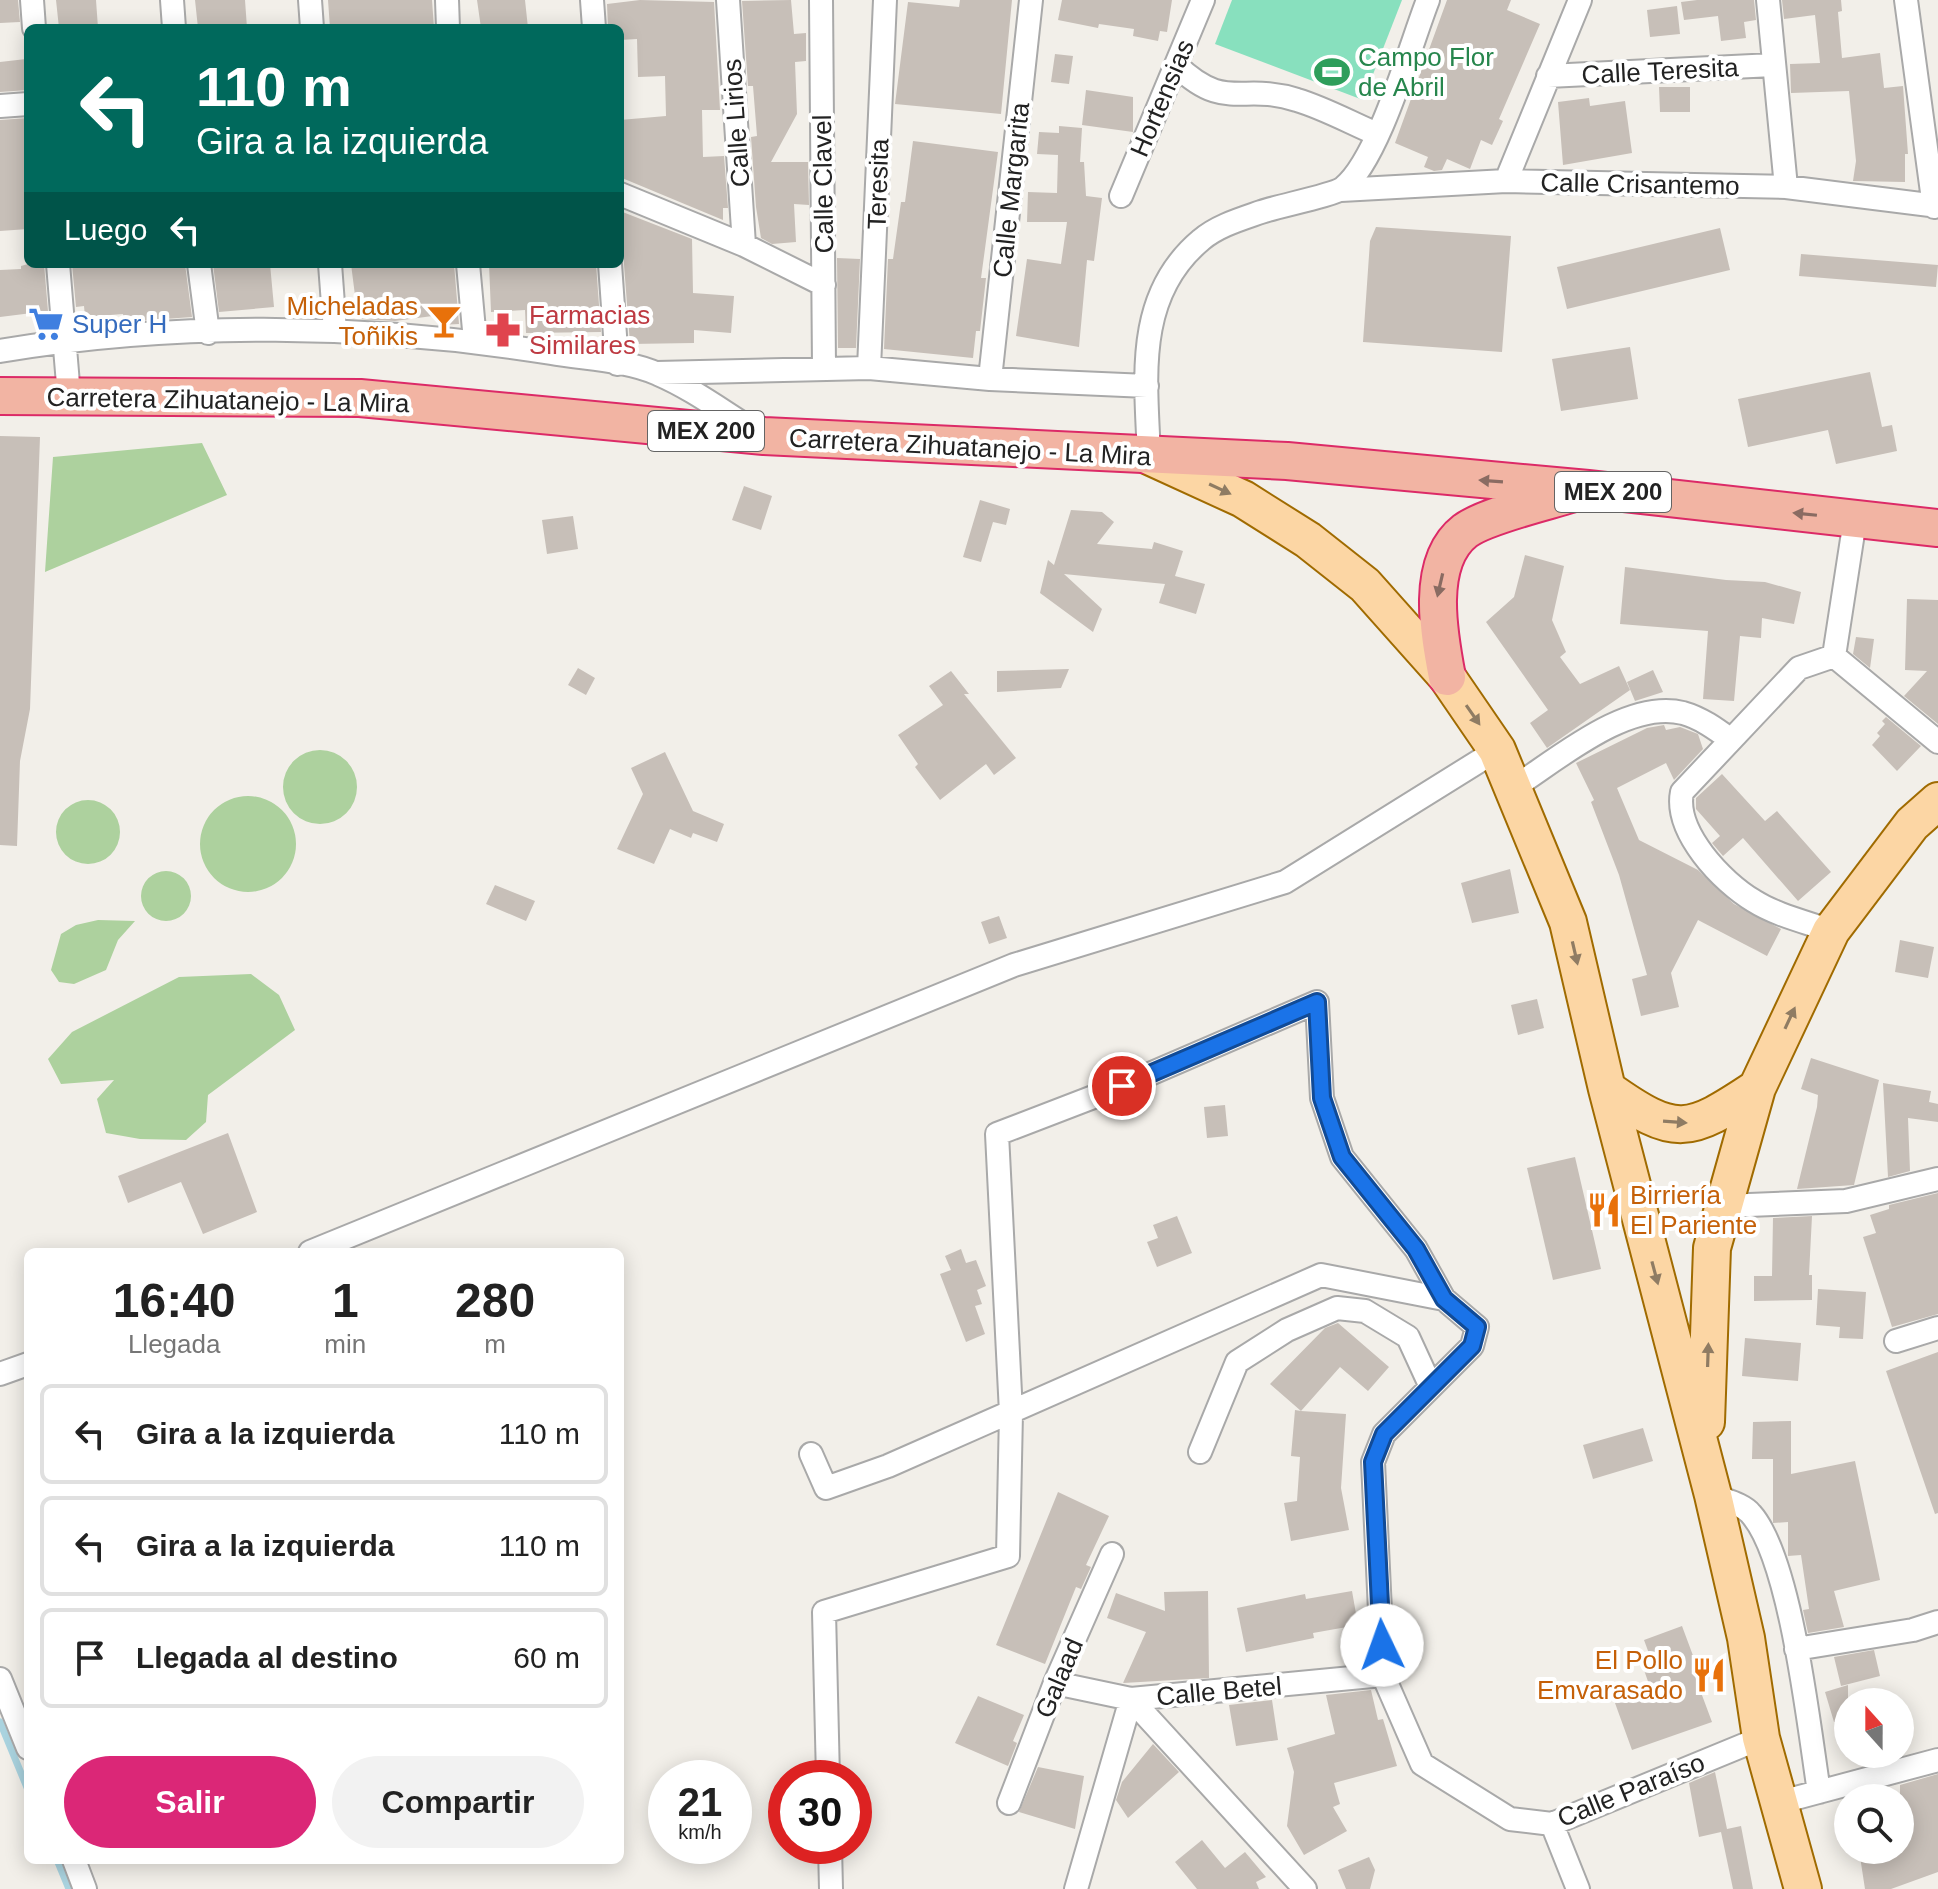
<!DOCTYPE html>
<html lang="es">
<meta charset="utf-8">
<style>
:root{--surface:#fff;--page:#f2f2f2;--text:#222;--muted:#767676;--line:#e0e0e0;--accent:#db2777}
body{margin:0;font-family:Arial,sans-serif;background:var(--page);color:var(--text);height:100vh;display:flex;flex-direction:column;font-size:30px;white-space:nowrap}
*{box-sizing:border-box;margin:0}
p{font-size:26px;color:var(--muted)}
.icon{flex:none;width:44px;height:44px;fill:none;stroke:currentColor;stroke-width:2;stroke-linecap:round;stroke-linejoin:round}
.map{position:relative;flex:1;overflow:hidden}
.drawer{position:absolute;left:24px;top:1248px;width:600px;height:616px;display:flex;flex-direction:column;background:var(--surface);border-radius:12px;box-shadow:0 4px 20px #0003}
.drawer>*{flex:none}
.hud{position:absolute;left:24px;top:24px;width:600px;height:244px;border-radius:12px;box-shadow:0 4px 20px #0003;background:#00695c;color:#fff;overflow:hidden}
.needle{width:52px;rotate:339deg}
.fabs{position:absolute;left:1834px;top:1688px;display:grid;gap:16px}
.fabs a{display:grid;place-items:center;width:80px;height:80px;border-radius:50%;background:var(--surface);box-shadow:0 4px 20px #0003;font-size:40px}
.speed{position:absolute;left:648px;top:1760px;display:flex;gap:16px;font-size:40px;font-weight:700;text-align:center}
.speed>*{display:grid;place-content:center;width:104px;height:104px;border-radius:50%;background:var(--surface);box-shadow:0 4px 20px #0003;line-height:1}
.speed small{font-size:20px;font-weight:400}
.speed .limit{border:12px solid #d22;background:#fff;color:#111}
.pin{position:absolute;display:grid;place-items:center;width:68px;height:68px;color:#fff;margin:-34px;border:4px solid #fff;border-radius:50%;box-shadow:0 2px 8px #0007}
.me{position:absolute;width:88px;margin:-44px;rotate:357deg;stroke-linejoin:round;filter:drop-shadow(0 0 6px #0008)}
.turn{display:flex;align-items:center;gap:28px;height:168px;padding:0 40px;font-size:36px}
.turn .icon{width:104px;height:104px;stroke-width:2.5}
.turn b{display:block;font-size:56px;line-height:68px}
.then{display:flex;align-items:center;height:76px;padding:0 40px;background:#0003;gap:16px;font-size:30px}
.eta{display:flex;justify-content:space-evenly;align-items:center;height:136px;text-align:center}
.eta b{font-size:48px;font-weight:700;line-height:56px}
.cta{display:flex;gap:16px;margin-top:auto;padding:16px 40px}
.cta a{flex:1;height:92px;border-radius:48px;background:var(--accent);color:#fff;font-size:32px;font-weight:700;line-height:92px;text-align:center}
.cta a+a{background:var(--page);color:var(--text)}
ul{padding:0;list-style:none}
li{display:flex;align-items:center;gap:24px;height:100px;margin:0 16px 12px;padding:0 24px;border:4px solid var(--line);border-radius:12px}
li div{flex:1}
li b{display:block;font-size:30px}
li em{font-style:normal}
.map>svg:first-child{display:block}
.forest{fill:#add19e}
.pitch{fill:#88e0be}
.lines{fill:none;stroke-linecap:round;stroke-linejoin:round}
.stream{stroke:#aad3df;stroke-width:7}
.building{fill:#c7bfb8}
.minor-casing{stroke:#a9a9a9;stroke-width:26}
.primary-casing{stroke:#a06b00;stroke-width:40}
.trunk-casing{stroke:#dc2a67;stroke-width:40}
.minor{stroke:#fff;stroke-width:22}
.primary{stroke:#fcd6a4;stroke-width:36}
.trunk{stroke:#f2b4a3;stroke-width:36}
.oneway{fill:#8a6b62}
.oneway2{fill:#8f7c63}
.route-casing{stroke:#114b97;stroke-width:20}
.route{stroke:#1a73e8;stroke-width:14}
.labels{text-anchor:middle;stroke-width:8;stroke-linejoin:round;paint-order:stroke}
.shield{fill:#fff;stroke:#646464;stroke-width:2}
.shield-label{font-size:24px;font-weight:bold;fill:#222}
.leisure-label{font-size:26px;fill:#27864d;stroke:#fff;text-anchor:start}
.street-label{font-size:26px;fill:#222;stroke:#fff}
.food-label{font-size:26px;fill:#c56008;stroke:#fff;text-anchor:end}
.health-label{font-size:26px;fill:#be3a42;stroke:#fff;text-anchor:start}
.shop-label{font-size:26px;fill:#366cbe;stroke:#fff;text-anchor:start}
</style>
<div class="map">
<svg width="1938" height="1889" viewBox="0 0 1938 1889">
<rect width="100%" height="100%" fill="#f2efe9"/>
<!-- forest -->
<path class="forest" d="M202,443L227,495L45,572L53,457Z
M283 787a37 37 0 1 1 74 0a37 37 0 1 1-74 0Z
M200 844a48 48 0 1 1 96 0a48 48 0 1 1-96 0Z
M56 832a32 32 0 1 1 64 0a32 32 0 1 1-64 0Z
M141 896a25 25 0 1 1 50 0a25 25 0 1 1-50 0Z
M98,920L135,921L118,940L106,970L74,984L59,982L51,970L61,934L76,925Z
M251,974L279,995L295,1030L208,1095L206,1122L186,1140L140,1139L106,1133L97,1099L114,1080L61,1084L48,1059L72,1032L179,977Z"/>
<!-- pitch -->
<path class="pitch" d="M1232,0H1402L1363,100L1215,44Z"/>
<g class="lines">
<!-- stream -->
<path class="stream" d="M0,1722L28,1790
M57,1860L69,1889"/>
</g>
<!-- building -->
<path class="building" d="M0,0H18L20,22L0,23Z
M56,0H96L98,28H59Z
M195,0H245L247,28H198Z
M328,0H432L434,28H330Z
M477,0H525L528,28H481Z
M640,0L714,2L720,110H702L703,157L724,156L728,208H723V220L622,178L620,120L666,116L665,76L638,77L637,39L620,40V28H608L607,4Z
M791,0L794,34L806,33V61L795,62L797,114L771,162H808L809,205L794,204L796,242L772,244L761,238L756,207L751,137L757,136L753,86H748L742,1Z
M960,0H1012L1001,114L895,104L908,2L959,7Z
M1062,0H1172L1167,32L1160,31L1158,41L1133,36L1134,29L1099,24L1098,28L1058,20Z
M1447,0H1511L1507,10L1540,24L1499,119L1503,121L1492,145L1481,140L1470,169L1447,159L1442,170L1434,171L1424,167L1428,157L1395,143Z
M1697,0H1754L1756,20L1744,22L1746,38L1721,41L1718,16L1684,20L1681,2Z
M1782,0H1841L1842,11L1838,12L1842,58L1880,53L1884,88L1903,86L1908,154H1905V182L1853,181L1856,161L1849,91L1791,93L1790,64L1820,63L1815,15L1784,19Z
M1677,6L1680,34L1650,37L1647,10Z
M1055,54L1073,56L1069,84L1051,82Z
M26,59L28,90L0,92V62Z
M1659,87H1690V112H1660Z
M1086,90L1133,97V132L1082,125Z
M1589,98L1590,106L1625,101L1632,153L1563,165L1558,102Z
M28,118V229L0,231V120Z
M1059,126L1082,128L1080,162H1084L1086,196L1102,198L1094,261L1087,260L1079,347L1016,336L1027,259L1061,264L1067,222H1027L1028,192L1057,193L1058,155L1037,154L1039,132L1059,133Z
M913,141L998,152L984,256L981,278H986L980,331H976L973,358L884,349L888,259H893L901,202H905Z
M620,211L692,239L693,293L734,296L731,333L694,330V343L630,344Z
M1376,227L1511,236L1502,352L1363,342L1370,241Z
M1720,228L1730,270L1567,309L1557,267Z
M1801,254L1938,265L1936,287L1799,276Z
M837,258L860,259L856,348H838Z
M28,264H44L48,311L0,317V270L21,269V266Z
M72,264H185L192,317L124,322L123,314L85,317L84,306L76,307Z
M213,264H270L274,307L219,312Z
M351,264H454L459,324L440,325V315L395,321L358,319Z
M489,264H596L601,332L526,333L525,310L491,312Z
M1630,347L1638,399L1561,411L1552,359Z
M1870,372L1882,427L1892,425L1897,451L1836,464L1828,430L1748,447L1738,399Z
M0,436L40,437L30,709L20,761L17,846L0,845Z
M744,486L772,496L761,530L732,520Z
M980,500L1010,509L1006,525L993,522L981,562L963,557Z
M1071,510L1102,512L1114,522L1097,544L1152,549L1154,542L1183,551L1175,576L1205,584L1196,614L1159,603L1165,584L1064,574L1102,609L1093,632L1040,593L1048,560L1054,565Z
M573,516L578,549L547,554L542,520Z
M1525,555L1564,566L1552,620L1566,652L1560,657L1580,684L1619,666L1630,690L1547,748L1530,723L1548,710L1486,622L1514,597Z
M1625,567L1726,580L1765,582L1801,592L1794,624L1762,618L1761,638L1740,636L1734,701L1703,699L1708,631L1620,624Z
M1907,599L1938,600V724L1904,696L1927,671L1905,670Z
M1856,637L1874,639L1870,668L1853,654Z
M578,668L595,678L586,695L568,685Z
M1069,669L1061,688L997,692V671Z
M1653,670L1663,692L1635,701L1627,682Z
M951,671L969,694H964L1016,758L994,775L986,764L940,800L915,767L918,764L898,735L943,705L929,686Z
M1886,717L1921,746L1897,771L1872,745L1880,736L1877,733L1885,724L1882,721Z
M1664,725L1666,730L1680,727L1698,734L1703,749L1674,780L1666,763L1617,788L1639,840L1698,870L1734,904L1781,929L1767,956L1698,920L1671,973L1679,1007L1641,1016L1632,979L1647,975L1619,875L1591,802L1594,800L1576,763L1647,728Z
M665,752L693,811L724,824L717,842L693,833L691,838L670,829L654,864L617,849L643,794L631,768Z
M1722,774L1765,821L1777,811L1831,872L1798,901L1743,838L1723,856L1712,843L1720,836L1696,809V798Z
M1510,869L1519,913L1472,923L1461,883Z
M495,885L535,901L526,921L486,904Z
M999,916L1007,938L989,944L981,922Z
M1900,940L1934,947L1928,978L1895,972Z
M1537,999L1544,1028L1518,1035L1511,1005Z
M1811,1058L1879,1080L1854,1185L1797,1189L1817,1107L1818,1095L1801,1089Z
M1883,1083L1931,1091L1929,1102L1938,1104V1122L1908,1118L1910,1171L1888,1177Z
M1225,1105L1228,1136L1207,1138L1204,1107Z
M228,1133L257,1212L203,1234L181,1182L128,1203L118,1176Z
M1575,1157L1601,1269L1553,1280L1527,1168Z
M1938,1193V1314L1892,1327L1863,1237L1876,1233L1870,1215L1889,1209V1205Z
M1177,1216L1192,1253L1157,1267L1147,1242L1158,1238L1153,1225Z
M1812,1216L1809,1275H1812V1300L1754,1301V1276H1772L1773,1218Z
M961,1249L966,1263L976,1260L986,1286L977,1290L982,1304L975,1306L985,1334L966,1342L940,1274L951,1270L945,1256Z
M1818,1289L1866,1292L1863,1339L1839,1338L1840,1327L1816,1325Z
M1338,1323L1389,1367L1368,1391L1340,1367L1301,1411L1346,1414L1341,1488L1349,1530L1291,1541L1284,1503L1297,1501L1300,1457L1291,1456L1295,1410L1301,1411L1270,1384L1325,1328Z
M1745,1338L1801,1343L1798,1381L1742,1376Z
M1938,1352V1513L1935,1514L1886,1371Z
M1791,1421V1474L1855,1461L1880,1580L1834,1591L1844,1627L1808,1633L1803,1610L1809,1609L1801,1555L1788,1556V1522L1773,1523V1459H1752L1753,1422Z
M1643,1428L1653,1461L1593,1479L1583,1445Z
M1058,1492L1109,1516L1086,1565L1091,1567L1081,1589L1076,1587L1045,1664L996,1645Z
M1208,1591L1209,1678L1123,1683L1146,1632L1107,1618L1116,1593L1165,1611L1164,1592Z
M1352,1591L1358,1625L1313,1633L1314,1638L1246,1652L1237,1608L1305,1594L1306,1599Z
M1682,1626L1698,1669L1693,1671L1712,1722L1632,1750L1615,1703L1651,1690L1644,1670L1654,1667L1644,1640Z
M1874,1650L1880,1676L1841,1686L1834,1657Z
M1848,1685V1718L1834,1722L1825,1692Z
M1371,1690L1378,1720L1383,1719L1397,1766L1334,1783L1340,1804L1333,1807L1347,1831L1304,1855L1287,1826L1294,1772L1287,1748L1335,1734L1326,1695Z
M978,1696L1024,1715L1013,1741L1017,1743L1008,1766L955,1743Z
M1272,1700L1278,1740L1236,1746L1229,1705Z
M1153,1744L1179,1772L1128,1818L1116,1800L1122,1782Z
M1038,1767L1084,1776L1075,1829L1019,1812Z
M1715,1772L1727,1829L1741,1826L1753,1889H1733L1721,1832L1699,1837L1689,1783Z
M1938,1774V1872L1891,1889H1865L1859,1850H1900V1785Z
M1202,1840L1225,1868L1245,1852L1266,1877L1256,1882L1259,1889H1197L1175,1862Z
M1369,1857L1375,1870L1370,1889H1346L1338,1870Z"/>
<g class="lines">
<!-- minor casing -->
<g class="minor-casing">
<path id="minor" d="M32,0L34,28
M172,0L174,28
M310,0L312,28
M447,0L448,28
M592,0L594,28
M728,0L744,245
M821,0L824,367
M1768,0L1786,187
M1906,0L1934,207
M1176,65C1226,113 1241,82 1297,100C1324,108 1351,123 1377,134
M1548,76L1773,65
M0,106L28,104
M1506,181L1580,0
M1341,190L1506,181L1786,187L1938,206
M620,194L744,245L824,285
M1121,196L1203,0
M58,264L69,396
M199,264L208,333
M330,264L335,331
M468,264L475,341
M610,264L617,364
M0,351C180,321 371,324 551,353C585,359 627,360 658,374C691,388 722,411 753,430
M869,368L885,0
M657,373L869,368L990,379L1147,386
M990,379L1031,0
M1149,456C1146,379 1134,296 1201,240C1217,226 1241,219 1261,212C1278,206 1334,195 1343,188C1379,159 1410,46 1428,0
M1834,656L1938,742
M1513,788C1557,760 1627,699 1683,713C1701,718 1716,729 1731,740
M1831,931C1806,922 1776,915 1754,901C1722,882 1674,832 1682,792L1799,668L1834,656L1855,520
M1724,1206L1846,1201L1938,1179
M310,1252L1014,965L1285,882L1497,750
M1896,1341L1938,1328
M0,1374L28,1364
M1200,1452L1237,1362L1287,1330L1337,1308L1365,1311L1408,1337L1431,1387
M811,1454L826,1488L888,1466L1321,1275L1444,1299L1477,1327L1472,1346L1384,1434L1373,1462L1383,1675L1422,1764L1510,1819L1552,1824L1761,1738
M1713,1495C1724,1500 1743,1504 1751,1514C1791,1559 1809,1728 1819,1792
M1796,1649L1913,1630L1938,1622
M0,1679L28,1748
M1055,1683L1131,1699L1383,1675
M1131,1699L1305,1889
M828,1778L824,1612L1008,1556L1011,1413L997,1134L1122,1086L1317,1002L1322,1098L1342,1157L1416,1249L1444,1299
M1781,1802L1938,1760
M1009,1803L1055,1683L1112,1554
M1552,1824L1578,1889
M830,1846L831,1889
M74,1860L85,1889
M1076,1889L1131,1699"/>
</g>
<!-- primary casing -->
<g class="primary-casing">
<path id="primary" d="M1149,456L1243,499L1308,540L1365,585L1447,677L1497,750L1568,922L1607,1089L1713,1495L1746,1638L1761,1738L1803,1889
M1607,1089C1676,1138 1688,1134 1757,1088
M1706,1422L1712,1248L1757,1088L1831,931L1912,824L1938,801"/>
</g>
<!-- trunk casing -->
<g class="trunk-casing">
<path id="trunk" d="M0,396L360,398L764,436L1287,461L1588,489L1938,528
M1447,677C1439,635 1425,562 1465,531C1485,516 1545,502 1571,494"/>
</g>
<!-- minor -->
<use href="#minor" class="minor"/>
<!-- primary -->
<use href="#primary" class="primary"/>
<!-- trunk -->
<use href="#trunk" class="trunk"/>
</g>
<!-- one-way arrows -->
<defs><path id="oneway-solid" d="M-6-.8H1V-3.2L6.5 0L1 3.2V.8H-6Z" transform="scale(2)"/></defs>
<g class="oneway">
<use href="#oneway-solid" transform="translate(1491 481) rotate(-176)"/>
<use href="#oneway-solid" transform="translate(1805 514) rotate(-174)"/>
<use href="#oneway-solid" transform="translate(1440 585) rotate(103)"/>
</g>
<g class="oneway2">
<use href="#oneway-solid" transform="translate(1220 489) rotate(25)"/>
<use href="#oneway-solid" transform="translate(1473 715) rotate(55)"/>
<use href="#oneway-solid" transform="translate(1575 953) rotate(77)"/>
<use href="#oneway-solid" transform="translate(1790 1018) rotate(-65)"/>
<use href="#oneway-solid" transform="translate(1675 1122) rotate(4)"/>
<use href="#oneway-solid" transform="translate(1655 1273) rotate(75)"/>
<use href="#oneway-solid" transform="translate(1708 1355) rotate(-88)"/>
</g>
<g class="lines">
<!-- route casing -->
<g class="route-casing">
<path id="route" d="M1122,1086L1317,1002L1322,1098L1342,1157L1416,1249L1444,1299L1477,1327L1472,1346L1384,1434L1373,1462L1382,1645"/>
</g>
<!-- route -->
<use href="#route" class="route"/>
</g>
<!-- icons -->
<defs>
<g id="stadium-bare" transform="scale(2.76)"><path d="M0-5a6.5 5 0 1 0 0 10a6.5 5 0 1 0 0-10ZM-3.5-1.8h7v3.6h-7Z" fill="#2e9e5b" stroke="#fff" stroke-width="2.5" paint-order="stroke"/></g>
<g id="bar-bare" transform="scale(2.76)"><path d="M-6-5H6L.8 .8V4.5H3.5V6h-7V4.5H-.8V.8Z" fill="#e8710a" stroke="#fff" stroke-width="2.5" paint-order="stroke"/></g>
<g id="supermarket-bare" transform="scale(2.76)"><path d="M-6-5.5h2.5l.6 2H6L4.5 2H-2.5L-4.4-4H-6ZM-1.5 3.2a1.3 1.3 0 1 0 .1 0ZM3 3.2a1.3 1.3 0 1 0 .1 0Z" fill="#3f7fe0" stroke="#fff" stroke-width="2.5" paint-order="stroke"/></g>
<g id="pharmacy-bare" transform="scale(2.76)"><path d="M-2-6h4v4h4v4h-4v4h-4v-4h-4v-4h4Z" fill="#e0444e" stroke="#fff" stroke-width="2.5" paint-order="stroke"/></g>
<g id="restaurant-bare" transform="scale(2.76)"><path d="M-5-6h1v4h1v-4h1v4h1v-4h1v5L-1.5 .5V6h-2V.5L-5-1ZM5-6V6H3V1.5H1.5Q1.5-4 5-6Z" fill="#e8710a" stroke="#fff" stroke-width="2.5" paint-order="stroke"/></g>
</defs>
<g fill-rule="evenodd">
<use href="#stadium-bare" x="1332" y="72"/>
<use href="#bar-bare" x="444" y="321"/>
<use href="#supermarket-bare" x="46" y="324"/>
<use href="#pharmacy-bare" x="503" y="330"/>
<use href="#restaurant-bare" x="1604" y="1210"/>
<use href="#restaurant-bare" x="1709" y="1675"/>
</g>
<g class="labels">
<!-- shield labels -->
<g class="shield">
<rect x="648" y="411" width="116" height="40" rx="6"/>
<rect x="1555" y="472" width="116" height="40" rx="6"/>
</g>
<g class="shield-label">
<text x="706" y="439">MEX 200</text>
<text x="1613" y="500">MEX 200</text>
</g>
<!-- leisure labels -->
<g class="leisure-label">
<text x="1358" y="66">Campo Flor<tspan x="1358" dy="30">de Abril</tspan></text>
</g>
<!-- street labels -->
<g class="street-label">
<text transform="translate(1660 71) rotate(-3)" y="9">Calle Teresita</text>
<text transform="translate(1162 98) rotate(-67)" y="9">Hortensias</text>
<text transform="translate(736 123) rotate(-94)" y="9">Calle Lirios</text>
<text transform="translate(823 184) rotate(-91)" y="9">Calle Clavel</text>
<text transform="translate(878 184) rotate(-88)" y="9">Teresita</text>
<text transform="translate(1640 184) rotate(1)" y="9">Calle Crisantemo</text>
<text transform="translate(1011 190) rotate(-84)" y="9">Calle Margarita</text>
<text transform="translate(228 400) rotate(1)" y="9">Carretera Zihuatanejo - La Mira</text>
<text transform="translate(970 447) rotate(3)" y="9">Carretera Zihuatanejo - La Mira</text>
<text transform="translate(1059 1678) rotate(-67)" y="9">Galaad</text>
<text transform="translate(1219 1691) rotate(-5)" y="9">Calle Betel</text>
<text transform="translate(1631 1790) rotate(-22)" y="9">Calle Paraíso</text>
</g>
<!-- food labels -->
<g class="food-label">
<text x="418" y="315">Micheladas<tspan x="418" dy="30">Toñikis</tspan></text>
<text x="1630" y="1204" text-anchor="start">Birriería<tspan x="1630" dy="30">El Pariente</tspan></text>
<text x="1683" y="1669">El Pollo<tspan x="1683" dy="30">Emvarasado</tspan></text>
</g>
<!-- health labels -->
<g class="health-label">
<text x="529" y="324">Farmacias<tspan x="529" dy="30">Similares</tspan></text>
</g>
<!-- shop labels -->
<g class="shop-label">
<text x="72" y="333">Super H</text>
</g>
</g>
</svg>
<div class="fabs">
<a><svg class="needle" viewBox="-14 -14 28 28"><path d="M0-13l5 13h-10z" fill="#e53935"/><path d="M0 13l5-13h-10z" fill="#767676"/></svg></a>
<a><svg class="icon" aria-label="search" viewBox="0 0 24 24"><circle cx="10" cy="10" r="6"/><path d="M15 15l6 6"/></svg></a>
</div>
<div class="speed"><div>21<small>km/h</small></div><div class="limit">30</div></div>
<div class="pin" style="left:1122px;top:1086px;background:#d93025"><svg class="icon" aria-label="arrive" viewBox="0 0 24 24"><path d="M6 21V4h12l-3 4 3 4H6"/></svg></div>
<svg class="me" style="left:1382px;top:1645px" viewBox="-20 -20 40 40"><circle r="19" fill="#fff"/><path d="M0-13L10 11 0 6-10 11z" fill="#1a73e8"/></svg>
<div class="hud">
<div class="turn"><svg class="icon" aria-label="left" viewBox="0 0 24 24"><path d="M17 20v-9H6M10 6l-5 5 5 5"/></svg><div><b>110 m</b>Gira a la izquierda</div></div>
<div class="then">Luego<svg class="icon" aria-label="left" viewBox="0 0 24 24"><path d="M17 20v-9H6M10 6l-5 5 5 5"/></svg></div>
</div>
<section class="drawer">
<div class="eta">
<div><b>16:40</b><p>Llegada</p></div>
<div><b>1</b><p>min</p></div>
<div><b>280</b><p>m</p></div>
</div>
<ul>
<li><svg class="icon" aria-label="left" viewBox="0 0 24 24"><path d="M17 20v-9H6M10 6l-5 5 5 5"/></svg><div><b>Gira a la izquierda</b></div><em>110 m</em></li>
<li><svg class="icon" aria-label="left" viewBox="0 0 24 24"><path d="M17 20v-9H6M10 6l-5 5 5 5"/></svg><div><b>Gira a la izquierda</b></div><em>110 m</em></li>
<li><svg class="icon" aria-label="arrive" viewBox="0 0 24 24"><path d="M6 21V4h12l-3 4 3 4H6"/></svg><div><b>Llegada al destino</b></div><em>60 m</em></li>
</ul>
<div class="cta"><a>Salir</a><a>Compartir</a></div>
</section>
</div>
